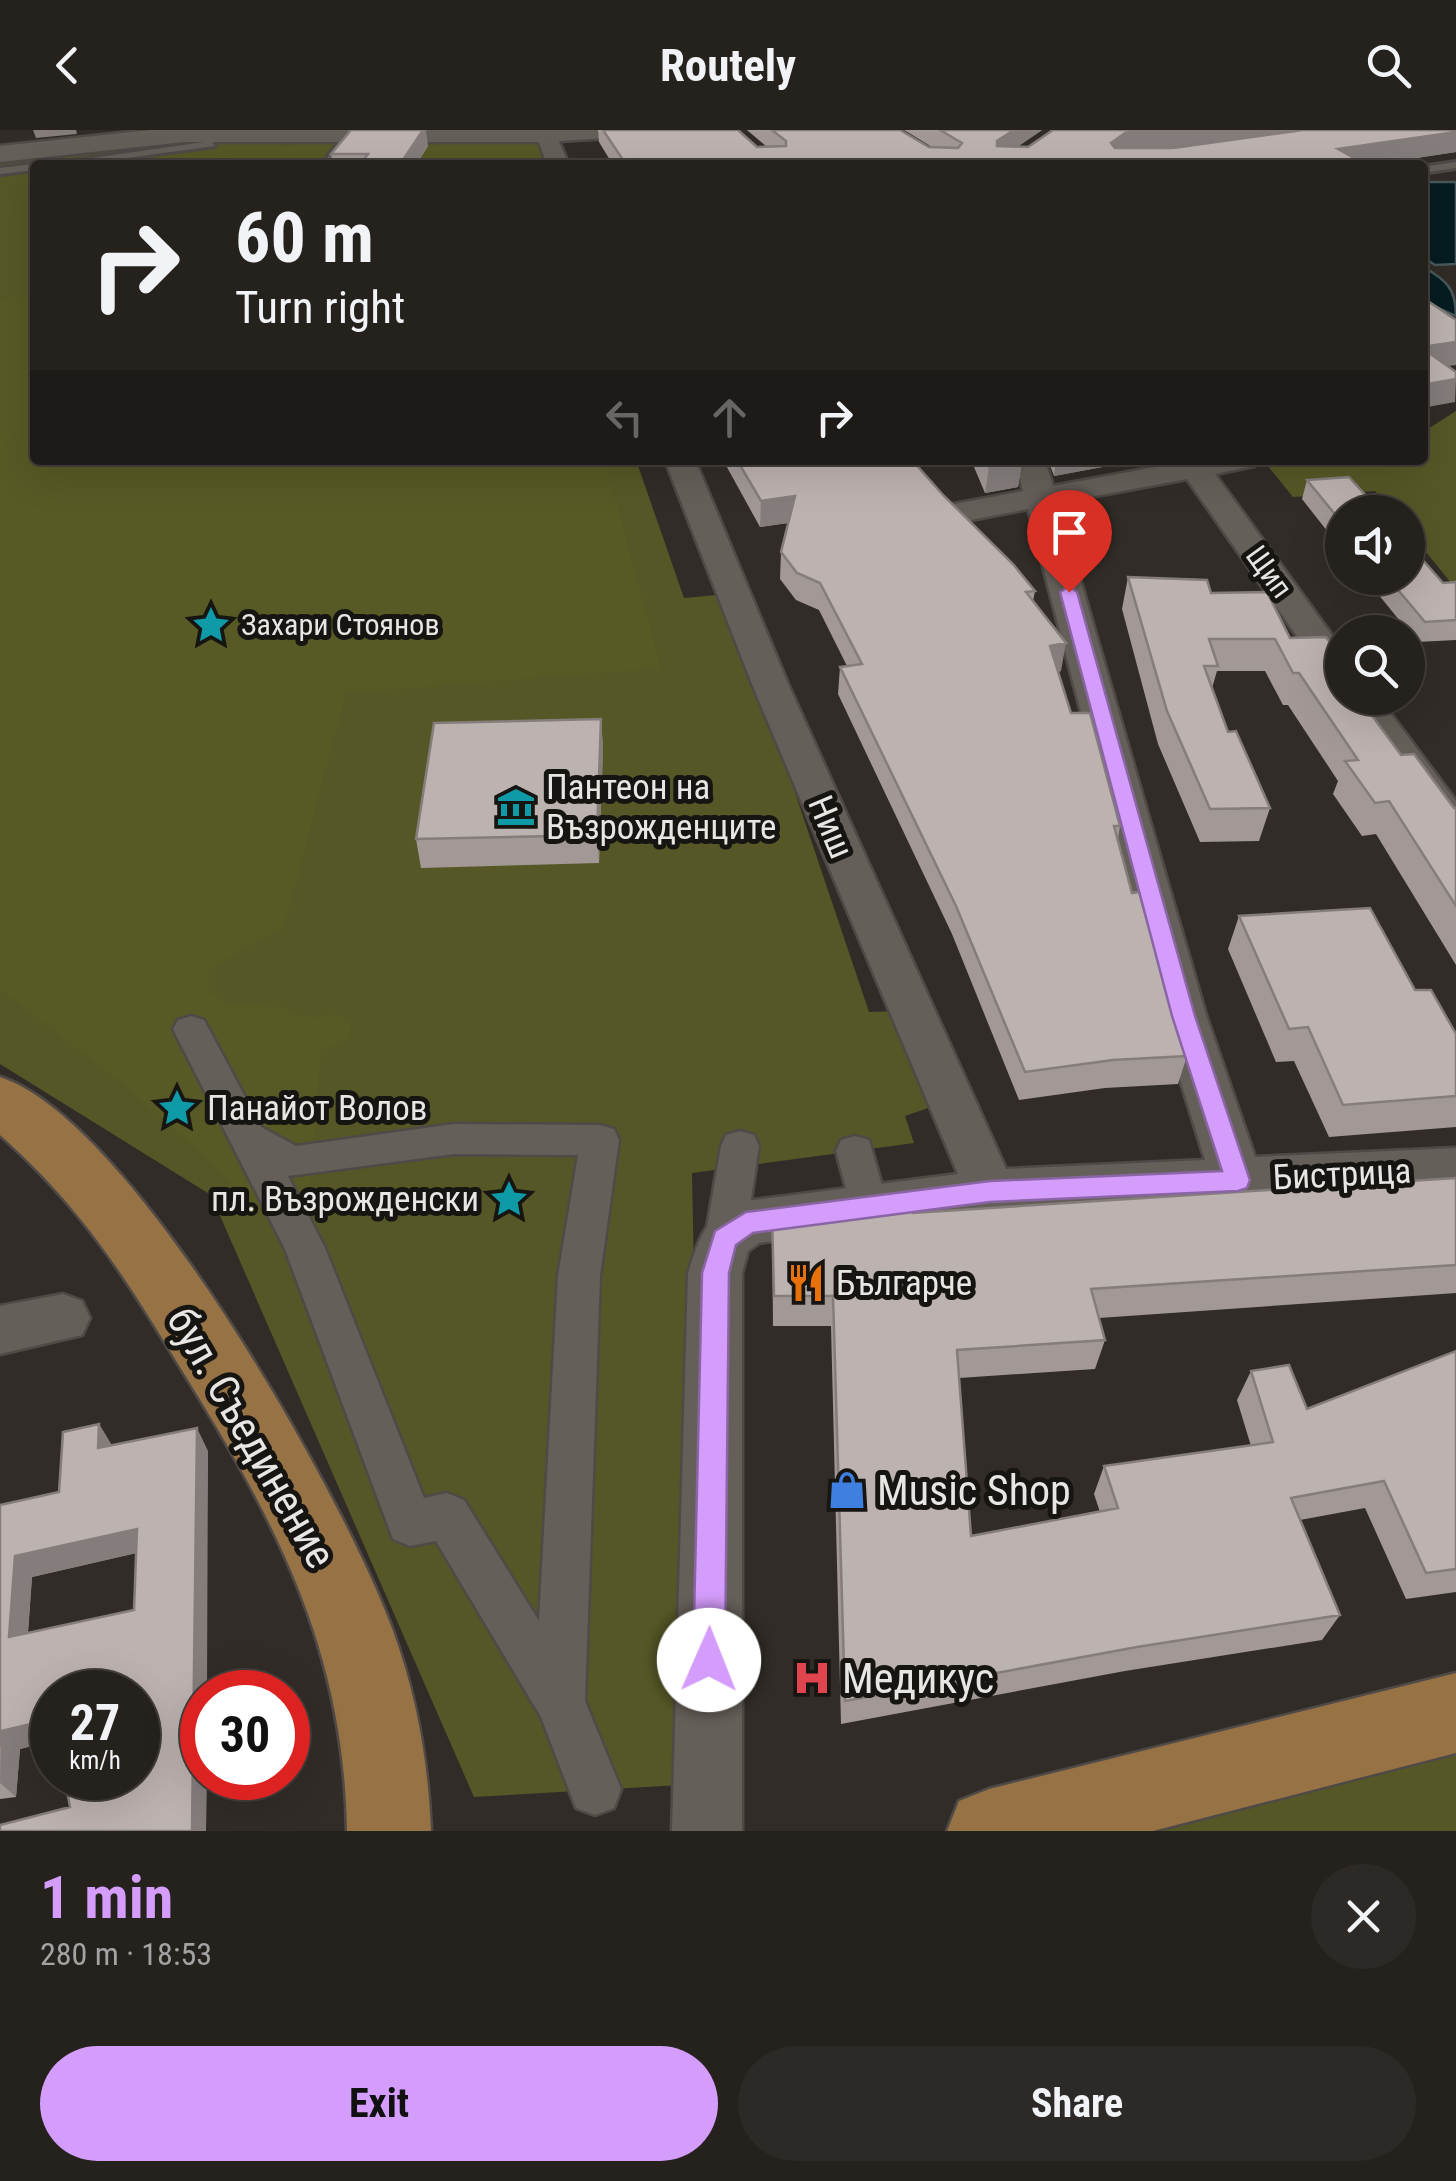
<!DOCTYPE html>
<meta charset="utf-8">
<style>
:root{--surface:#25211d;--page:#2d2926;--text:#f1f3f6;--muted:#a3a3a4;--line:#423e3b;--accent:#d49cfb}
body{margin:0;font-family:"Roboto Condensed",sans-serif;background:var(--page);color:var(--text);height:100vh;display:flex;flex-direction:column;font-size:38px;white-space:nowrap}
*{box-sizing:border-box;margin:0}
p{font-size:32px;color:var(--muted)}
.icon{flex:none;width:55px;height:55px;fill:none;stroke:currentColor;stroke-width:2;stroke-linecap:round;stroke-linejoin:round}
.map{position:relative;height:1701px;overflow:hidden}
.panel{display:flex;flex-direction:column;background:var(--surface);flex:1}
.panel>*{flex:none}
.banner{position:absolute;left:30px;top:30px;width:1398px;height:305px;border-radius:10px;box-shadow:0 10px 40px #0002,0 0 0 2px var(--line);background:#25211d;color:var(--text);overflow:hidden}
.fabs{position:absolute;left:1325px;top:365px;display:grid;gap:20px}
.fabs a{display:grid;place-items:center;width:100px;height:100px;border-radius:50%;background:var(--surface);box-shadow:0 10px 40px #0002,0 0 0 2px var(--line);font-size:50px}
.speed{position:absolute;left:30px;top:1540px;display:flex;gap:20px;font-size:50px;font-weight:700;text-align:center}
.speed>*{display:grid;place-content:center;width:130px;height:130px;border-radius:50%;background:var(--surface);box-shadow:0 10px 40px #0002,0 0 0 2px var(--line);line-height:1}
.speed small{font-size:25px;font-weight:400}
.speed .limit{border:15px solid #d22;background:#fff;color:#111}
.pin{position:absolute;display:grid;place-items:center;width:85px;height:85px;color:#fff;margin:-102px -42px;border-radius:50% 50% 50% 0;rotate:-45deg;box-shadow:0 0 10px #0007}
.pin .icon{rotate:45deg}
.me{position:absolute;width:110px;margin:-55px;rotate:1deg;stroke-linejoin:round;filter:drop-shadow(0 0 8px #0008)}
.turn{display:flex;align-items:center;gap:35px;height:210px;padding:0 40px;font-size:45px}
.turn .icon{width:130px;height:130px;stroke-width:2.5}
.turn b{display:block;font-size:70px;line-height:85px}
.lanes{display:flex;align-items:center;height:95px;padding:0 40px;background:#0003;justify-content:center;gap:50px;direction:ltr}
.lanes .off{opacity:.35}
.round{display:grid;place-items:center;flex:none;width:105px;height:105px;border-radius:52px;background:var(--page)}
.head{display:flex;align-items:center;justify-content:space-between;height:170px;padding:0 40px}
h1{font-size:60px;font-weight:700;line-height:75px;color:var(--accent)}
.action{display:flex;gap:20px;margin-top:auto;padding:20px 40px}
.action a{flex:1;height:115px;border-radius:60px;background:var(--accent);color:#111;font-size:40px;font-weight:700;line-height:115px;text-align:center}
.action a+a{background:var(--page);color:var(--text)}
header{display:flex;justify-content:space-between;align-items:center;height:130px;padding:0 40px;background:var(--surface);font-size:45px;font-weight:700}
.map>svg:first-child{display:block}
.green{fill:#555826}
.forest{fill:#575a25}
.water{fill:#051c20;stroke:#49585a;stroke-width:2.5}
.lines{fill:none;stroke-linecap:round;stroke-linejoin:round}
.service-casing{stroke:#4f4a47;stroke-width:6}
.pedestrian-casing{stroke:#4f4a47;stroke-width:5}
.minor-casing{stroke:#4f4a47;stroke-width:5}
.tertiary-casing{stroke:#4f4a47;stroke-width:5}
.primary-casing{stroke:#4f4a47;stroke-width:5}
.service{fill:#655f59;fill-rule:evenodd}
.pedestrian{fill:#655f59;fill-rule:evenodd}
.minor{fill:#655f59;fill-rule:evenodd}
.tertiary{fill:#655f59;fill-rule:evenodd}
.primary{fill:#967244;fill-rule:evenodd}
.wall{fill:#a29997;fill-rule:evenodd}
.shaded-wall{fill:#847d7b}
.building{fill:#bcb2b0;stroke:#847d7b;stroke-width:2.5;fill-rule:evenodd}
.route{fill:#d49cfb;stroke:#8a65a3;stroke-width:2.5}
.labels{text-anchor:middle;stroke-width:10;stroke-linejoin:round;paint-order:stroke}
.far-street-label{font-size:30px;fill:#e9e5e2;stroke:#171512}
.far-poi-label{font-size:30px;fill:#e9e5e2;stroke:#171512;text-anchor:start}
.poi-label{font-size:35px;fill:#e9e5e2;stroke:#171512;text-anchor:start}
.street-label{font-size:35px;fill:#e9e5e2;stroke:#171512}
.near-street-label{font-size:42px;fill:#e9e5e2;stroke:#171512}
.near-poi-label{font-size:42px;fill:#e9e5e2;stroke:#171512;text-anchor:start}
</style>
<header><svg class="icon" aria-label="back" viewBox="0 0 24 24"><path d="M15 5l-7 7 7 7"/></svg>Routely<svg class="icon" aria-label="search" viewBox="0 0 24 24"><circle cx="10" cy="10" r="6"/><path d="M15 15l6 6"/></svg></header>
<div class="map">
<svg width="1456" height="1701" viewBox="0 0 1456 1701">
<rect width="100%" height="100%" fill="#312c27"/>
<!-- green -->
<path class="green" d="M537,8L548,35H35V330H636L684,468L728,464L869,882L902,881L931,977L905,986L914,1013L692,1043L694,1146L680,1655L474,1667L211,1065L0,934V30L195,11Z
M1456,281V459L1408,400V382H1393L1375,361L1293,367L1268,336L1295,330H1422L1423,302Z
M1456,1622V1701H1122Z"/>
<!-- forest -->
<path class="forest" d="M315,6H341L317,35H87L183,22L280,26L293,13H307Z
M442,7L537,8L548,35H424Z
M0,169H35V330H605L661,538L346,563L284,797L209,839V861L226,874L282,877L290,884L316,888L332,884L351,890L350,908L321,921L305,1118L126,956L0,859Z"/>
<!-- water -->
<path class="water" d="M1423,52H1456V134L1435,135L1423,127Z
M1422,136C1446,150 1456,158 1456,186L1423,171Z"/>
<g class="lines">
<!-- service casing -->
<g class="service-casing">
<path id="service" d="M346,2L355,4L333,35H322Z
M211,11L215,16L74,35H44Z
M1456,32V38L1422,43V37Z
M35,35V40L0,44V38L35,34L39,35Z"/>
</g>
<!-- pedestrian casing -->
<g class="pedestrian-casing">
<path id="pedestrian" d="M191,886L204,890L261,997L296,1016L454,994L600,995L614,999L619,1010L600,1146L585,1571L621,1659L614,1678L595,1685L576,1678L541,1587L436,1411L410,1416L393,1409L285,1119L173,899L178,890ZM454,1024L578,1025L558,1146L539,1491L464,1370L447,1363L424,1368L325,1118L288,1046Z
M740,1001L754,1005L759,1016L745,1109L739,1121L725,1126L711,1121L705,1109L721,1016L726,1005Z
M855,1006L869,1010L889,1080L883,1092L869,1097L855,1092L836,1021L841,1010Z"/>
</g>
<!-- minor casing -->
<g class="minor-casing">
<path id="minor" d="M538,0H554L569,35H547L536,4Z
M665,330H695L788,554L1006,1039L1205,1030L1160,885L1028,379L955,393L944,390L939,383L944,376L1023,361L1015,330H1045L1053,356L1193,330H1258L1254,336L1215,344L1342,519V555L1329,552L1187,349L1058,373L1206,885L1255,1027L1456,1018V1058L990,1082L759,1113L748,1121L742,1143V1701H672L688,1143C701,1103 705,1086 747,1071L958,1044L752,554Z
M1342,567L1379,568L1456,671V713L1442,709Z
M63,1164L82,1171L90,1188L82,1205L0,1224V1176Z"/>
</g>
<!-- tertiary casing -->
<g class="tertiary-casing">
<path id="tertiary" d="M150,0H619L606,8L546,12H184L0,32V16Z"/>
</g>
<!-- primary casing -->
<g class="primary-casing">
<path id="primary" d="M0,947C133,990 345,1369 393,1501C417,1567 428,1631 431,1701H347C344,1517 275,1390 180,1237C123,1144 83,1079 0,1005Z
M1456,1543V1623L1153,1701H947L959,1671L989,1659Z"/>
</g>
<!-- service -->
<use href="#service" class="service"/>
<!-- pedestrian -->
<use href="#pedestrian" class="pedestrian"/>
<!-- minor -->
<use href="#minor" class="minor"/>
<!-- tertiary -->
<use href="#tertiary" class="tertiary"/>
<!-- primary -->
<use href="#primary" class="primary"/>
</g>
<!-- wall -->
<path class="wall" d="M598,0H738L757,17H767L747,0H900L929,17H932L904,0H1042L1017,17L1456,22L1370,35H613L599,12Z
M428,16L416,35H333L331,24Z
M723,330H912L944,366L1035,461L1033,471L1061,541L1058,542L1071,583L1120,696L1118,708L1132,763L1187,926L1178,954L1105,958L1019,970L952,804L838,564L840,537L847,536L819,480L796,470L780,449L781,422L788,393L760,397Z
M971,330H1022L1018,357L985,363Z
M1048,330H1140L1054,346Z
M1307,350L1342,382V420L1302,369Z
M1128,447L1211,463L1290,508L1342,524V568L1454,678H1456V835L1376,704L1362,706L1333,664L1338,651L1288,575H1283L1265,541H1217L1212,558L1228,602L1270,678L1259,711L1200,712L1158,614L1122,479Z
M1365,448H1408L1443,453L1456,452V510L1417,512Z
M601,589L603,618L599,733L421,738L416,709Z
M1239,786L1415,860L1456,904V997L1329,1007L1294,931L1276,932L1228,819Z
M1456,1048V1163L1099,1188L1105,1210L1095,1239L959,1248L971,1406L1100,1382L1094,1364L1104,1336L1251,1316L1237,1270L1251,1241L1307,1279L1456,1221V1462L1406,1469L1365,1378L1300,1390L1340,1485L1322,1510L1125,1541L841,1594L831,1196H773L772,1085L913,1083Z
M99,1294L112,1316L208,1321L202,1648L70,1677L138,1648V1562H52V1611L20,1619L16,1667L0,1669V1375L59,1362ZM136,1423L134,1480L28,1503L32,1447Z"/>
<!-- shaded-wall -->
<path class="shaded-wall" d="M33,0H76L77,4L36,8Z
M423,0H426L428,16L416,35H401Z
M1014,0H1042L995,32L997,11Z
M1151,0H1303L1122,24L1111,13L1125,3Z
M1456,2V22L1370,35H1306L1338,19Z
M633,29V35H623V30Z
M1456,212V235L1422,240V217Z
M1456,249L1455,272L1422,278V255Z
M1056,330H1140L1054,346Z
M1022,331L1018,357L985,363L989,337Z
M795,366L794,392L760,397L761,371Z
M1066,513L1061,541L1045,544L1050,516Z
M601,589L603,618L599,733L597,705Z
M99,1294L113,1317L98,1318Z
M197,1298L208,1321L207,1562H202V1648H207L206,1701H192Z
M137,1399L150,1420L32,1447L26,1527L9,1507L15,1426Z
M52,1589V1611L20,1619L16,1667L0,1653L1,1601Z"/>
<!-- building -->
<path class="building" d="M351,0H423L401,33L362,32L368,24H331Z
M603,0H738L757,17L786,16V11L772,0H900L929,17L958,18L962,13L940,0H1014L997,11V16L1028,17L1053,0H1151L1125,3L1111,13L1115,18H1173L1303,0H1456V2L1338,19L1354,28L1306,35H637L633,29L623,30Z
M1422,167L1456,190V212L1422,217Z
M1422,218L1456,242V249L1422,255Z
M737,330H912L944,366L1013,434L1035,461L1026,462L1066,513L1050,516L1071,583H1090L1120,696H1114L1132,763L1139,762L1187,926L1113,930L1025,942L956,776L840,537L862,534L820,453L797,443L781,422L795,366L761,371Z
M985,330H1022V331L989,337Z
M1349,347L1381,382H1342V393L1307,350Z
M1408,413L1443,453L1456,452V490L1425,492L1388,448H1408Z
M1128,447L1207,450L1211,463L1267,462L1290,508L1326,507L1337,522L1342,524V541H1339L1342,546V568H1359L1401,625L1414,624L1454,678H1456V776L1389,671L1375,673L1345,631L1358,630L1299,543H1293L1275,509H1209L1218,536H1204L1228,602L1236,601L1270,678L1210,679L1167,581Z
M601,589L597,705L416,709L434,593Z
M1370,778L1415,860H1431L1456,904V966L1343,975L1308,897L1289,899L1239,786Z
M1456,1048V1135L1091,1159L1105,1210L957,1220L971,1406L1118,1378L1104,1336L1273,1312L1251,1241L1289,1235L1307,1279L1456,1221V1439L1426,1443L1384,1351L1291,1368L1340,1485L1137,1517L845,1571L833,1166H774L772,1085L841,1076L913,1075V1083Z
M99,1294L98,1318L197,1298L192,1701H0V1695L70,1677L67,1661L122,1648H138V1562H52V1589L1,1601L0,1617V1375L59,1362L63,1302ZM137,1399L134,1480L9,1507L15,1426Z"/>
<!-- route -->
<path class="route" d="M1069,456L1077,462L1195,886L1250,1050L1247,1058L1238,1061L990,1072L753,1103L736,1115L729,1143L725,1530L720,1542L709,1547L698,1542L693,1530L702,1143L715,1101L746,1082L990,1051L1222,1041L1172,886L1060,462Z"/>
<!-- icons -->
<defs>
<g id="sight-bare" transform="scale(3)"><path d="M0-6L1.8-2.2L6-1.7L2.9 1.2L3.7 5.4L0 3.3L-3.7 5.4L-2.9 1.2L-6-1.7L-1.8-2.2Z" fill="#0f9aa8" stroke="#171512" stroke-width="2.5" paint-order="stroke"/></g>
<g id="museum-bare" transform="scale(3)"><path d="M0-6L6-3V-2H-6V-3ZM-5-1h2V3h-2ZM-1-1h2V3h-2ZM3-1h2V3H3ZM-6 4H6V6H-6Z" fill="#0f9aa8" stroke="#171512" stroke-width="2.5" paint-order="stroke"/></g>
<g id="restaurant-bare" transform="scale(3)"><path d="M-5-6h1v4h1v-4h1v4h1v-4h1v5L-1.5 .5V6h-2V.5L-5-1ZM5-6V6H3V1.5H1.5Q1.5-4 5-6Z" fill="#e8710a" stroke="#171512" stroke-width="2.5" paint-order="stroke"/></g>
<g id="shop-bare" transform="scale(3)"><path d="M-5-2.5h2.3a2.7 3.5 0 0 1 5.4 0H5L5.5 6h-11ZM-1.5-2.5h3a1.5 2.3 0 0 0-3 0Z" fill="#3f7fe0" stroke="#171512" stroke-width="2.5" paint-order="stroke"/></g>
<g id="hospital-bare" transform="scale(3)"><path d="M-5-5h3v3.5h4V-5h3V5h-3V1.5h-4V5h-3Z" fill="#e0444e" stroke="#171512" stroke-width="2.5" paint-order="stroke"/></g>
</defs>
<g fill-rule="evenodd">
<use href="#sight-bare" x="211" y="495"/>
<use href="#museum-bare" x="516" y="677"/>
<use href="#sight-bare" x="177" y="978"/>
<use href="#sight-bare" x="509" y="1069"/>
<use href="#restaurant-bare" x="806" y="1153"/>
<use href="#shop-bare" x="847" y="1360"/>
<use href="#hospital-bare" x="812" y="1548"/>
</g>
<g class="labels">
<!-- far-street labels -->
<g class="far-street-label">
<text transform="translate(1269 442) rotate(54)" y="10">Щип</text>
</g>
<!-- far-poi labels -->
<g class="far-poi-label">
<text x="241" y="505">Захари Стоянов</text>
</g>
<!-- poi labels -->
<g class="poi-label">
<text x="546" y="669">Пантеон на<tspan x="546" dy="40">Възрожденците</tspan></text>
<text x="207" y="990">Панайот Волов</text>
<text x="479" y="1081" text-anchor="end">пл. Възрожденски</text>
<text x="836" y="1165">Българче</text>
</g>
<!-- street labels -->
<g class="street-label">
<text transform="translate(831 697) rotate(67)" y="12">Ниш</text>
<text transform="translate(1342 1044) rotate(-3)" y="12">Бистрица</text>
</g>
<!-- near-street labels -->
<g class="near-street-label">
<text transform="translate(252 1307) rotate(60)" y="15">бул. Съединение</text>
</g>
<!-- near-poi labels -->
<g class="near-poi-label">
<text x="877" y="1375">Music Shop</text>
<text x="842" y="1563">Медикус</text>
</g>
</g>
</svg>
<div class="fabs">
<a><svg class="icon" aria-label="sound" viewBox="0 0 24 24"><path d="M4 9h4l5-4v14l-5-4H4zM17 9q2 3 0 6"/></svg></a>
<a><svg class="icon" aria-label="search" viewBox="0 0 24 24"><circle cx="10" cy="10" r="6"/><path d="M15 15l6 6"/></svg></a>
</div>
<div class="speed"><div>27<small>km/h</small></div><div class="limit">30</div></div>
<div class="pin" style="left:1069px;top:462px;background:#d93025"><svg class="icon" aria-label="arrive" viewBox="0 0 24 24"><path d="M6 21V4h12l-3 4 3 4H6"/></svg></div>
<svg class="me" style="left:709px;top:1530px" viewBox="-20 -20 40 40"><circle r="19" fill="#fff"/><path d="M0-13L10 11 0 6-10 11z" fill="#d49cfb"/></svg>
<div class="banner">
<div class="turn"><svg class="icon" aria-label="right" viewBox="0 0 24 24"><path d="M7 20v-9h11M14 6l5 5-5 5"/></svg><div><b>60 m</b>Turn right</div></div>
<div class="lanes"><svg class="icon off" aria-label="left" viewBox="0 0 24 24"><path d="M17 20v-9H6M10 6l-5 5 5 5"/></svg><svg class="icon off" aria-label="ahead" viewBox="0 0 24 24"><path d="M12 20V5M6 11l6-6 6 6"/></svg><svg class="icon" aria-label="right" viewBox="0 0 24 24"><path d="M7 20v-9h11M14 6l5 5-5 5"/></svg></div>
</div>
</div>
<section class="panel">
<div class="head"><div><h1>1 min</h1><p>280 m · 18:53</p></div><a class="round"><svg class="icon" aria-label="close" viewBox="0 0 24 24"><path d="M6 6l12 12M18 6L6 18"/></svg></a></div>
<div class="action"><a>Exit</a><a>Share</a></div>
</section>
